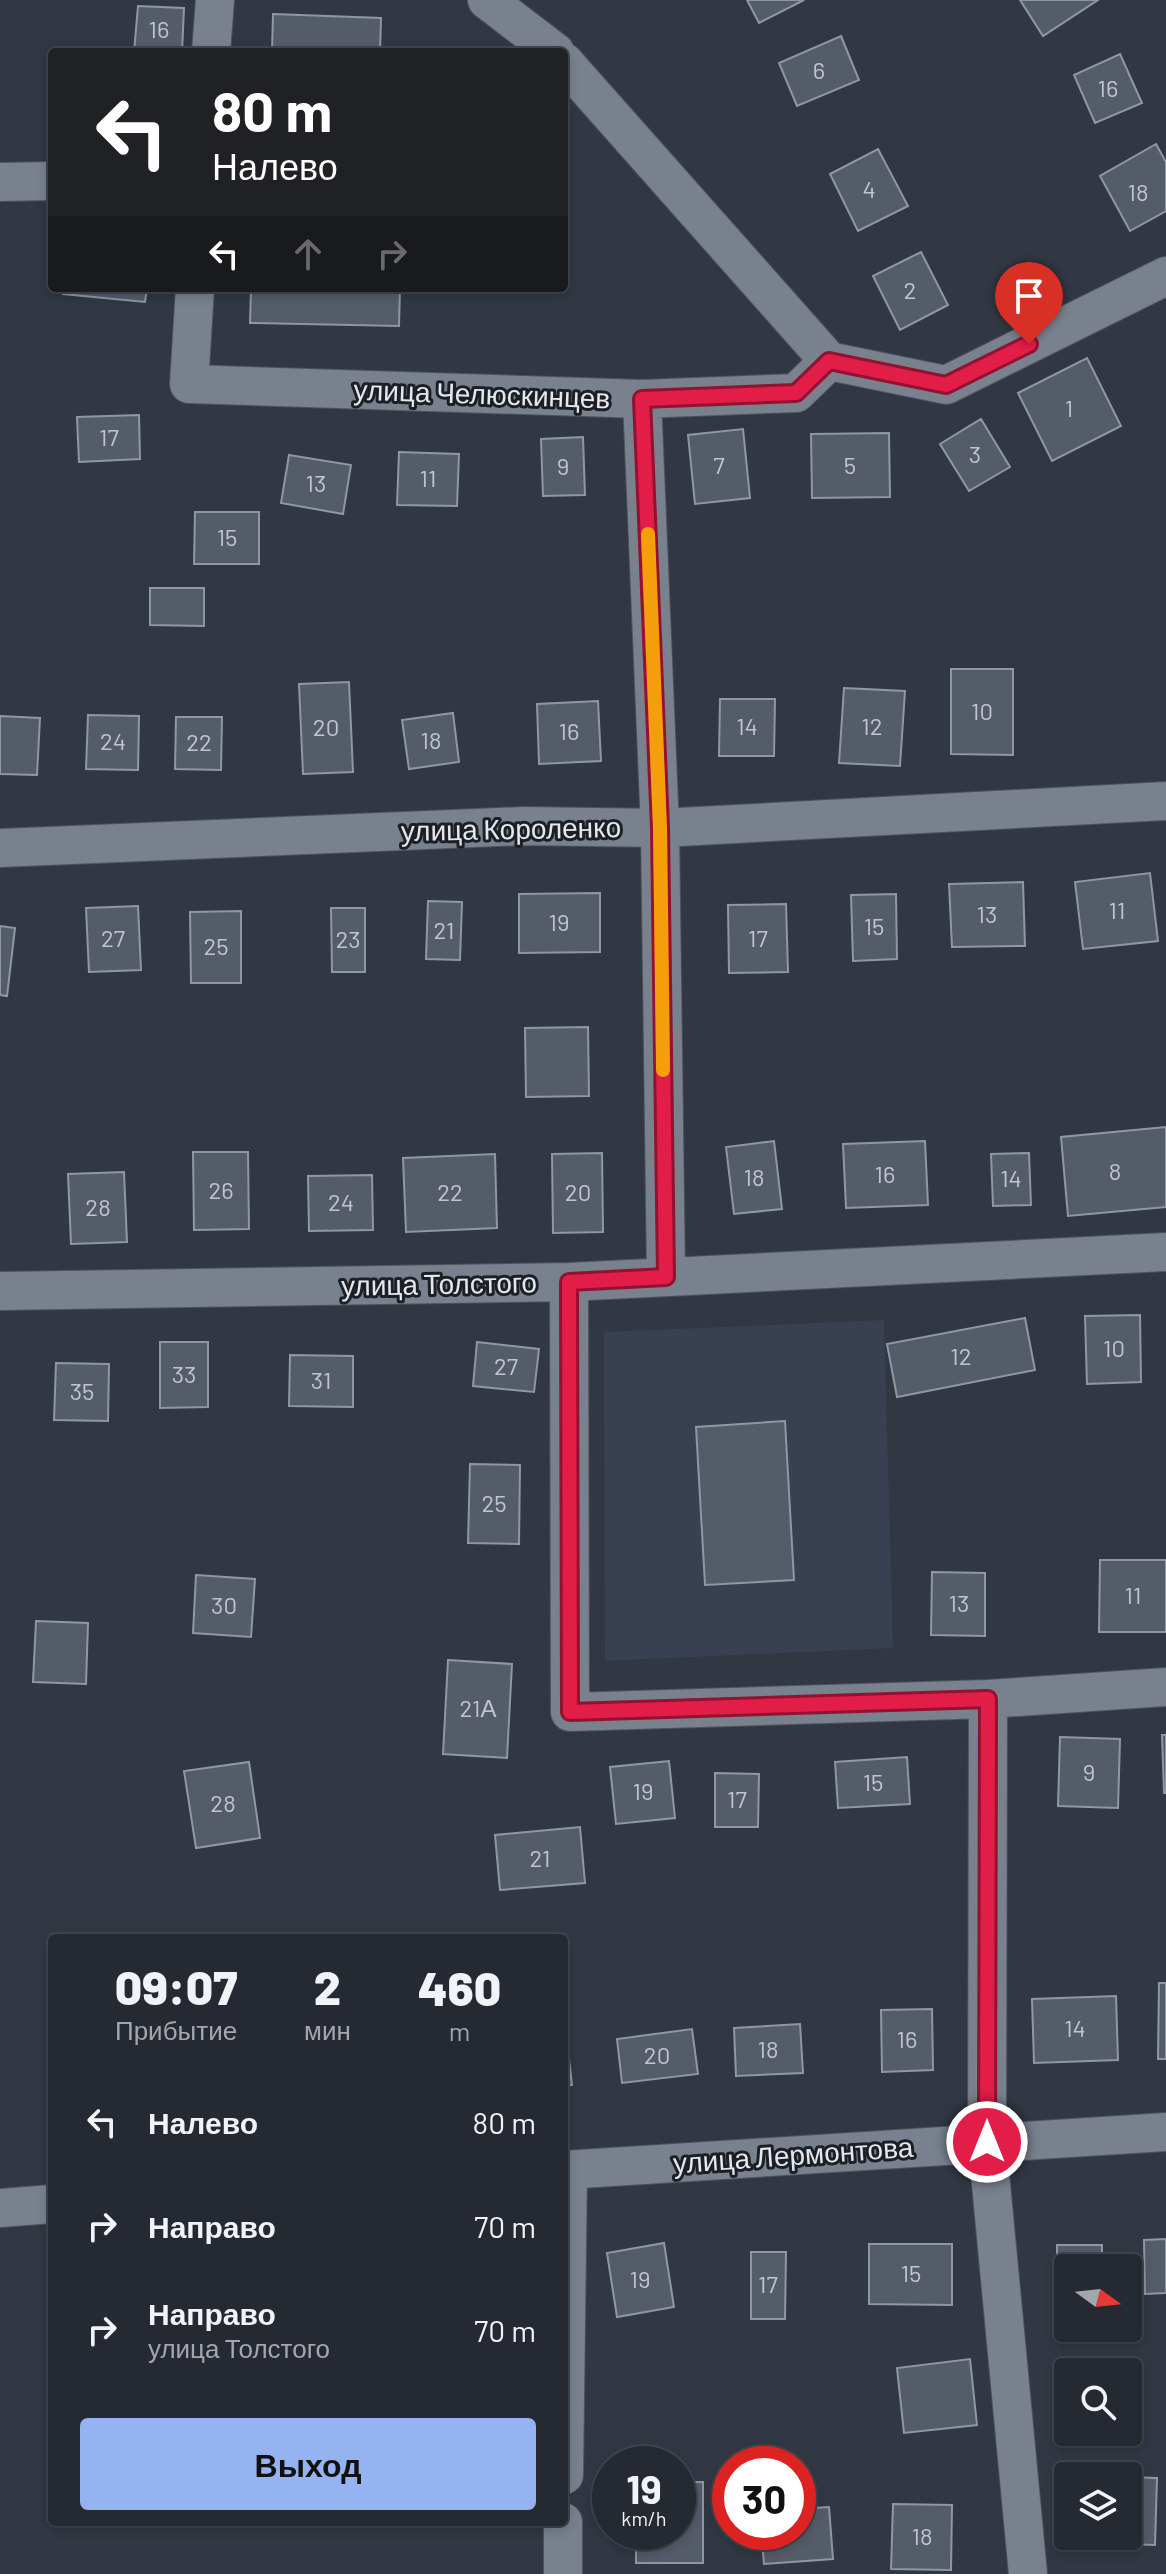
<!DOCTYPE html>
<html lang="ru">
<meta charset="utf-8">
<style>
:root{--surface:#252a32;--page:#31363e;--text:#f1f3f6;--muted:#a3a7ac;--line:#42464d;--accent:#95b2f1}
body{margin:0;font-family:Barlow,sans-serif;background:var(--page);color:var(--text);height:100vh;display:flex;flex-direction:column;font-size:30px;white-space:nowrap}
*{box-sizing:border-box;margin:0}
p{font-size:26px;color:var(--muted)}
.icon{flex:none;width:44px;height:44px;fill:none;stroke:currentColor;stroke-width:2;stroke-linecap:round;stroke-linejoin:round}
.map{position:relative;flex:1;overflow:hidden}
.drawer{position:absolute;left:48px;top:1934px;width:520px;height:592px;display:flex;flex-direction:column;background:var(--surface);border-radius:8px;box-shadow:0 4px 12px #0003,0 0 0 2px var(--line)}
.drawer>*{flex:none}
.hud{position:absolute;left:48px;top:48px;width:520px;height:244px;border-radius:8px;box-shadow:0 4px 12px #0003,0 0 0 2px var(--line);background:#202124;color:#fff;overflow:hidden}
.needle{width:52px;rotate:105deg}
.buttons{position:absolute;left:1054px;top:2254px;display:grid;gap:16px}
.buttons a{display:grid;place-items:center;width:88px;height:88px;border-radius:8px;background:var(--surface);box-shadow:0 4px 12px #0003,0 0 0 2px var(--line);font-size:40px}
.speed{position:absolute;left:592px;top:2446px;display:flex;gap:16px;font-size:40px;font-weight:700;text-align:center}
.speed>*{display:grid;place-content:center;width:104px;height:104px;border-radius:50%;background:var(--surface);box-shadow:0 4px 12px #0003,0 0 0 2px var(--line);line-height:1}
.speed small{font-size:20px;font-weight:400}
.speed .limit{border:12px solid #d22;background:#fff;color:#111}
.pin{position:absolute;display:grid;place-items:center;width:68px;height:68px;color:#fff;margin:-82px -34px;border-radius:50% 50% 50% 0;rotate:-45deg;box-shadow:0 0 8px #0007}
.pin .icon{rotate:45deg}
.me{position:absolute;width:88px;margin:-44px;rotate:0deg;stroke-linejoin:round;filter:drop-shadow(0 0 6px #0008)}
.turn{display:flex;align-items:center;gap:28px;height:168px;padding:0 32px;font-size:36px}
.turn .icon{width:104px;height:104px;stroke-width:2.5}
.turn b{display:block;font-size:56px;line-height:68px}
.lanes{display:flex;align-items:center;height:76px;padding:0 32px;background:#0003;justify-content:center;gap:40px;direction:ltr}
.lanes .off{opacity:.35}
.eta{display:flex;justify-content:space-evenly;align-items:center;height:136px;text-align:center}
.eta b{font-size:48px;font-weight:800;line-height:56px}
.primary-button{display:flex;gap:16px;margin-top:auto;padding:16px 32px}
.primary-button a{flex:1;height:92px;border-radius:8px;background:var(--accent);color:#111;font-size:32px;font-weight:800;line-height:92px;text-align:center}
ul{padding:0;list-style:none}
li{display:flex;align-items:center;gap:24px;height:104px;padding:0 32px}
li div{flex:1}
li b{display:block;font-size:30px}
li em{font-style:normal}
.map>svg:first-child{display:block}
.built{fill:#384051}
.building{fill:#555c69;stroke:#8f97a4;stroke-width:2}
.lines{fill:none;stroke-linecap:round;stroke-linejoin:round}
.minor-casing{stroke:#4e535c;stroke-width:40}
.minor{stroke:#79818e;stroke-width:38}
.route-casing{stroke:#92132f;stroke-width:20}
.route{stroke:#e11d48;stroke-width:14}
.slow{stroke:#f59e0b;stroke-width:14}
.labels{text-anchor:middle;stroke-width:6;stroke-linejoin:round;paint-order:stroke}
.number-label{font-size:24px;fill:#c0c4ce}
.street-label{font-size:28px;fill:#e3e7ef;stroke:#1c1f24}
</style>
<div class="map">
<svg width="1166" height="2574" viewBox="0 0 1166 2574">
<rect width="100%" height="100%" fill="#313843"/>
<!-- built -->
<path class="built" d="M884,1320L893,1648L605,1661L604,1332Z"/>
<!-- building -->
<path class="building" d="M747,0H804L759,23Z
M1020,0H1098L1043,36Z
M138,6L184,8L182,52H134Z
M273,14L381,18L380,52H272Z
M841,36L859,80L797,106L779,63Z
M1120,54L1142,103L1095,123L1074,75Z
M1156,144L1166,162V211L1130,231L1100,176Z
M878,149L908,206L858,231L830,174Z
M921,252L948,305L900,330L873,276Z
M63,288H147L145,302L63,294Z
M251,288H400L399,326L250,323Z
M1087,358L1121,426L1052,461L1018,393Z
M139,415L140,459L79,462L77,417Z
M981,419L1010,467L969,491L940,444Z
M743,429L750,498L695,504L688,435Z
M889,433L890,497L812,498L811,434Z
M583,437L585,495L543,496L541,439Z
M399,452L459,454L457,506L397,505Z
M289,455L351,465L343,514L281,503Z
M195,512H259V564H194Z
M150,588H204V626L150,625Z
M951,669H1013V755L951,754Z
M349,682L353,772L303,774L299,684Z
M844,688L905,691L900,766L839,763Z
M720,699H775L774,756H719Z
M598,701L601,761L539,764L537,704Z
M453,713L459,762L409,769L402,720Z
M88,715L139,716L138,770L86,769Z
M0,716L40,718L37,775L0,774Z
M176,717H222L221,770L175,769Z
M1150,873L1158,941L1083,949L1075,882Z
M1023,882L1025,946L952,947L949,884Z
M600,893V952L519,953V894Z
M896,894L897,959L853,961L851,895Z
M428,901L462,902L460,960L426,959Z
M786,904L788,972L729,973L728,905Z
M138,906L141,970L89,972L86,908Z
M331,908H365V972H332Z
M241,911V983H191L190,912Z
M0,926L15,928L7,996L0,995Z
M588,1027L589,1096L526,1097L525,1028Z
M1166,1127V1207L1068,1216L1061,1137Z
M774,1141L782,1209L734,1214L726,1147Z
M925,1141L928,1205L846,1208L843,1144Z
M193,1152H248L249,1229L194,1230Z
M602,1153L603,1232L553,1233L552,1154Z
M1029,1153L1031,1205L993,1206L991,1154Z
M495,1154L497,1228L406,1232L403,1158Z
M124,1172L127,1242L71,1244L68,1174Z
M372,1175L373,1230L309,1231L308,1176Z
M1140,1315L1141,1382L1087,1384L1085,1316Z
M1025,1318L1035,1370L897,1397L887,1344Z
M160,1342H208V1407L160,1408Z
M477,1342L539,1349L534,1392L473,1386Z
M290,1355L353,1356V1407L289,1406Z
M56,1363L109,1364L108,1421L54,1420Z
M785,1421L794,1580L705,1585L696,1427Z
M470,1464L520,1465L519,1544L468,1543Z
M1100,1560H1166V1632H1099Z
M932,1572L985,1573V1636L931,1635Z
M196,1575L255,1579L251,1637L193,1633Z
M36,1621L88,1623L86,1684L33,1682Z
M448,1660L512,1664L507,1758L443,1754Z
M1162,1735H1166V1793H1164Z
M1060,1737L1120,1739L1118,1808L1058,1806Z
M907,1757L910,1804L838,1808L835,1762Z
M669,1761L675,1818L616,1824L610,1767Z
M249,1762L260,1838L196,1848L184,1771Z
M715,1773L759,1774L758,1827H715Z
M580,1827L585,1883L500,1890L495,1835Z
M1159,1983H1166V2059H1158Z
M1116,1996L1118,2060L1034,2063L1032,1999Z
M932,2009L933,2070L882,2072L881,2010Z
M800,2024L803,2073L736,2076L734,2028Z
M692,2029L698,2074L622,2083L617,2039Z
M566,2033L572,2085L564,2086V2034Z
M1166,2239V2293L1145,2294L1144,2240Z
M664,2243L674,2307L617,2317L607,2253Z
M869,2244H952V2305L869,2304Z
M1057,2245H1102V2268H1068V2304H1057Z
M751,2252H786L785,2319H751Z
M970,2359L977,2425L904,2433L897,2368Z
M1128,2477L1157,2478L1155,2545L1092,2543V2536H1128Z
M678,2482H703V2563H636V2532H678Z
M893,2504L952,2505L951,2570L891,2569Z
M829,2507L833,2559L764,2564L761,2532H798V2509Z"/>
<g class="lines">
<!-- minor casing -->
<g class="minor-casing">
<path id="minor" d="M487,0L555,52
M211,52L215,0
M564,62L829,361
M0,182L52,181
M195,288L189,384L642,399L796,393L829,361L946,385L1166,276
M642,399L660,828L666,1277
M0,848L524,826L660,828L1166,801
M569,1282L570,1712L988,1699
M0,1291L569,1282L1166,1252
M564,2170L1166,2132
M0,2208L52,2204
M564,2475L568,2170
M563,2574V2522
M1028,2574L987,2142L988,1699L1166,1687"/>
</g>
<!-- minor -->
<use href="#minor" class="minor"/>
</g>
<g class="lines">
<!-- route casing -->
<g class="route-casing">
<path id="route" d="M987,2142L988,1699L570,1712L569,1282L666,1277L660,828L642,399L796,393L829,361L946,385L1029,344"/>
</g>
<!-- route -->
<use href="#route" class="route"/>
<!-- slow -->
<path class="slow" d="M648,534L660,828L663,1070"/>
</g>
<g class="labels">
<!-- number labels -->
<g class="number-label">
<text x="159" y="38">16</text>
<text x="819" y="79">6</text>
<text x="1108" y="97">16</text>
<text x="869" y="198">4</text>
<text x="1138" y="201">18</text>
<text x="910" y="299">2</text>
<text x="1069" y="417">1</text>
<text x="109" y="446">17</text>
<text x="975" y="463">3</text>
<text x="719" y="474">7</text>
<text x="850" y="474">5</text>
<text x="563" y="475">9</text>
<text x="428" y="487">11</text>
<text x="316" y="492">13</text>
<text x="227" y="546">15</text>
<text x="982" y="720">10</text>
<text x="747" y="735">14</text>
<text x="872" y="735">12</text>
<text x="326" y="736">20</text>
<text x="569" y="740">16</text>
<text x="431" y="749">18</text>
<text x="113" y="750">24</text>
<text x="199" y="751">22</text>
<text x="1117" y="919">11</text>
<text x="987" y="923">13</text>
<text x="559" y="931">19</text>
<text x="874" y="935">15</text>
<text x="444" y="939">21</text>
<text x="113" y="947">27</text>
<text x="758" y="947">17</text>
<text x="348" y="948">23</text>
<text x="216" y="955">25</text>
<text x="1115" y="1180">8</text>
<text x="885" y="1183">16</text>
<text x="754" y="1186">18</text>
<text x="1011" y="1187">14</text>
<text x="221" y="1199">26</text>
<text x="450" y="1201">22</text>
<text x="578" y="1201">20</text>
<text x="341" y="1211">24</text>
<text x="98" y="1216">28</text>
<text x="1114" y="1357">10</text>
<text x="961" y="1365">12</text>
<text x="506" y="1375">27</text>
<text x="184" y="1383">33</text>
<text x="321" y="1389">31</text>
<text x="82" y="1400">35</text>
<text x="494" y="1512">25</text>
<text x="1133" y="1604">11</text>
<text x="959" y="1612">13</text>
<text x="224" y="1614">30</text>
<text x="478" y="1717">21А</text>
<text x="1089" y="1781">9</text>
<text x="873" y="1791">15</text>
<text x="643" y="1800">19</text>
<text x="737" y="1808">17</text>
<text x="223" y="1812">28</text>
<text x="540" y="1867">21</text>
<text x="1075" y="2037">14</text>
<text x="907" y="2048">16</text>
<text x="768" y="2058">18</text>
<text x="657" y="2064">20</text>
<text x="911" y="2282">15</text>
<text x="640" y="2288">19</text>
<text x="768" y="2293">17</text>
<text x="922" y="2545">18</text>
</g>
<!-- street labels -->
<g class="street-label">
<text transform="translate(482 394) rotate(2)" y="10">улица Челюскинцев</text>
<text transform="translate(511 829) rotate(-1)" y="10">улица Короленко</text>
<text transform="translate(439 1284) rotate(-1)" y="10">улица Толстого</text>
<text transform="translate(793 2155) rotate(-4)" y="10">улица Лермонтова</text>
</g>
</g>
</svg>
<div class="buttons">
<a><svg class="needle" viewBox="-14 -14 28 28"><path d="M0-13l5 13h-10z" fill="#e53935"/><path d="M0 13l5-13h-10z" fill="#a3a7ac"/></svg></a>
<a><svg class="icon" aria-label="search" viewBox="0 0 24 24"><circle cx="10" cy="10" r="6"/><path d="M15 15l6 6"/></svg></a>
<a><svg class="icon" aria-label="layers" viewBox="0 0 24 24"><path d="M12 4l9 5-9 5-9-5zM3 14l9 5 9-5"/></svg></a>
</div>
<div class="speed"><div>19<small>km/h</small></div><div class="limit">30</div></div>
<div class="pin" style="left:1029px;top:344px;background:#d93025"><svg class="icon" aria-label="arrive" viewBox="0 0 24 24"><path d="M6 21V4h12l-3 4 3 4H6"/></svg></div>
<svg class="me" style="left:987px;top:2142px" viewBox="-20 -20 40 40"><circle r="17" fill="#e11d48" stroke="#fff" stroke-width="3"/><path d="M0-11L8 9 0 5-8 9z" fill="#fff"/></svg>
<div class="hud">
<div class="turn"><svg class="icon" aria-label="left" viewBox="0 0 24 24"><path d="M17 20v-9H6M10 6l-5 5 5 5"/></svg><div><b>80 m</b>Налево</div></div>
<div class="lanes"><svg class="icon" aria-label="left" viewBox="0 0 24 24"><path d="M17 20v-9H6M10 6l-5 5 5 5"/></svg><svg class="icon off" aria-label="ahead" viewBox="0 0 24 24"><path d="M12 20V5M6 11l6-6 6 6"/></svg><svg class="icon off" aria-label="right" viewBox="0 0 24 24"><path d="M7 20v-9h11M14 6l5 5-5 5"/></svg></div>
</div>
<section class="drawer">
<div class="eta">
<div><b>09:07</b><p>Прибытие</p></div>
<div><b>2</b><p>мин</p></div>
<div><b>460</b><p>m</p></div>
</div>
<ul>
<li><svg class="icon" aria-label="left" viewBox="0 0 24 24"><path d="M17 20v-9H6M10 6l-5 5 5 5"/></svg><div><b>Налево</b></div><em>80 m</em></li>
<li><svg class="icon" aria-label="right" viewBox="0 0 24 24"><path d="M7 20v-9h11M14 6l5 5-5 5"/></svg><div><b>Направо</b></div><em>70 m</em></li>
<li><svg class="icon" aria-label="right" viewBox="0 0 24 24"><path d="M7 20v-9h11M14 6l5 5-5 5"/></svg><div><b>Направо</b><p>улица Толстого</p></div><em>70 m</em></li>
</ul>
<div class="primary-button"><a>Выход</a></div>
</section>
</div>
